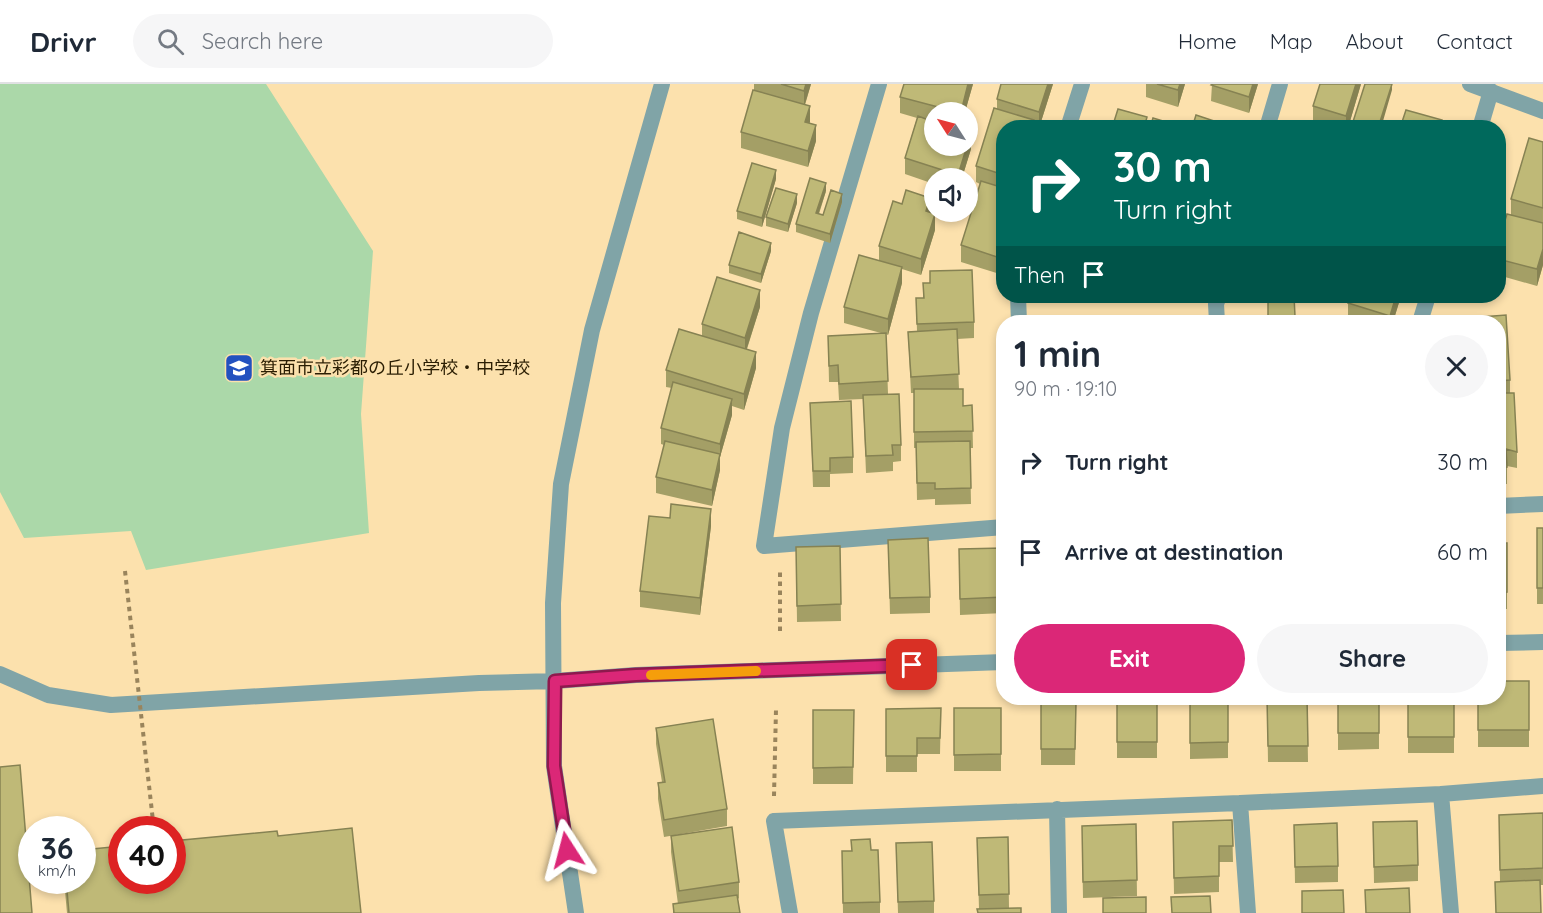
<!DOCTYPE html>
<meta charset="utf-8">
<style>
:root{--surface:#fff;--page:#f6f6f7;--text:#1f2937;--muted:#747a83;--line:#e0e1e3;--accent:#db2777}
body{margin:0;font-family:Quicksand,"Noto Sans JP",sans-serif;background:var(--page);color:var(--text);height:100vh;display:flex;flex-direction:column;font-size:22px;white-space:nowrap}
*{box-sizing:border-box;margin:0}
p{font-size:20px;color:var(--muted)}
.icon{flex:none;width:33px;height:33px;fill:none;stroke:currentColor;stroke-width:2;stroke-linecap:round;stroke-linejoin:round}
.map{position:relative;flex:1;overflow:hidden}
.drawer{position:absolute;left:996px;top:231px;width:510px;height:390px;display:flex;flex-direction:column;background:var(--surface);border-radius:24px;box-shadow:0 3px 9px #0003}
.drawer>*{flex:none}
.top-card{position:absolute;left:996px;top:36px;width:510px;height:183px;border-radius:24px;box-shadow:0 3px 9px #0003;background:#00695c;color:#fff;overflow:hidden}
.needle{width:39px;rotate:306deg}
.tools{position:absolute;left:924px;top:18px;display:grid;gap:12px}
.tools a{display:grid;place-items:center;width:54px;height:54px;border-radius:50%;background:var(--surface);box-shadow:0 3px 9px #0003;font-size:30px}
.speed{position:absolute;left:18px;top:732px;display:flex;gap:12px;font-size:30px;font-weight:700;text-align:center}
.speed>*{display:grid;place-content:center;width:78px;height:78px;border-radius:50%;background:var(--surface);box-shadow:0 3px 9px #0003;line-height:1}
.speed small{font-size:15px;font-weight:400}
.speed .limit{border:9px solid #d22;background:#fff;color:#111}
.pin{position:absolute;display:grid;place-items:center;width:51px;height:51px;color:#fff;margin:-26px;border-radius:12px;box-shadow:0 3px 9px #0006}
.me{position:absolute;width:66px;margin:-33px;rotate:351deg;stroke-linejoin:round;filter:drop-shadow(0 0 4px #0008)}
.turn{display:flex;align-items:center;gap:21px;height:126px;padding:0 18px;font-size:27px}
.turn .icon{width:78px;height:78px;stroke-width:2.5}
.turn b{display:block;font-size:42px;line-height:51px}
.then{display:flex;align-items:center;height:57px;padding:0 18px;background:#0003;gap:12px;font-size:22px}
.round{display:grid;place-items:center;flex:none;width:63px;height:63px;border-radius:32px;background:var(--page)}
.summary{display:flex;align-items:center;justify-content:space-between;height:102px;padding:0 18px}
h1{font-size:36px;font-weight:700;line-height:45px}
.action{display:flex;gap:12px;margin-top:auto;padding:12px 18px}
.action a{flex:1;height:69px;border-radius:36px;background:var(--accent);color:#fff;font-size:24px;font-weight:700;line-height:69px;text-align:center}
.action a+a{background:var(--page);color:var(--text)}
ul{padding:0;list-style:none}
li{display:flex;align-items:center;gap:18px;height:90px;padding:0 18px}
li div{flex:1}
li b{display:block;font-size:22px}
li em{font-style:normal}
header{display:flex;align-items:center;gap:36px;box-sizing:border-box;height:84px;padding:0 30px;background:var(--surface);border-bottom:2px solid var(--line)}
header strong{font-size:28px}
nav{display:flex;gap:33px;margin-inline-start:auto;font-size:21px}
.search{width:420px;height:54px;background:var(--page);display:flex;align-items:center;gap:15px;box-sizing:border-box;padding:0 21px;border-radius:33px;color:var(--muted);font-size:22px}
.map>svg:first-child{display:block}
.green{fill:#abd8a9}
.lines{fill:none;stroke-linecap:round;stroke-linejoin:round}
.path{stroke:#99845c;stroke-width:4;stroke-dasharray:4.5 4.5;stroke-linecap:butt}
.minor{stroke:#80a4a7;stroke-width:16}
.tertiary{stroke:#80a4a7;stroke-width:16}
.path-bridge{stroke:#99845c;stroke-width:4;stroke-dasharray:4.5 4.5;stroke-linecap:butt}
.wall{fill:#a49f66}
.shaded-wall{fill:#868253}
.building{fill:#bfb977;stroke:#868253;stroke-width:1.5}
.route-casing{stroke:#8e194d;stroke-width:15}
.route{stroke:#db2777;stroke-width:10}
.slow{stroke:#f59e0b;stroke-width:10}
.labels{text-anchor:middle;stroke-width:5;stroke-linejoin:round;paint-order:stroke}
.poi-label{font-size:18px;fill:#2b1e03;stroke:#fce1ad;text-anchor:start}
</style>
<header>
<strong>Drivr</strong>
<div class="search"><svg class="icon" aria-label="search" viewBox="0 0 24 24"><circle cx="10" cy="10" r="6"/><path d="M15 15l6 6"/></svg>Search here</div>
<nav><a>Home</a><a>Map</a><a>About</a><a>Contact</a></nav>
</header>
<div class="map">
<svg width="1543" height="829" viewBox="0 0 1543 829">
<rect width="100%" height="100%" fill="#fce1ad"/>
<!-- green -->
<path class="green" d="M0,0H266L373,167L361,330L369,449L146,486L131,447L24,454L0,408Z"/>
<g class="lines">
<!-- path -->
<path class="path" d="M780,547V488
M774,712L776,625"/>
<!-- minor -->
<path class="minor" d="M879,0L811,229L782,344L764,462L1004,443
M1470,0L1543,27
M1068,44L1082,0
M1267,44L1280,0
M1480,44L1491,7
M1018,212L1019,238
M1217,238L1216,220L1219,212
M1420,238L1428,212
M1498,422L1543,420
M1441,710L1451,829
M1240,719L1248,829
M1057,725L1059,829
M790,829L774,737L1240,719L1441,710L1543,702"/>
<!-- tertiary -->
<path class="tertiary" d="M1498,559L1543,558
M0,590L48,611L111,621L479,599L555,597L636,591L1004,578
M576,829L554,682L553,519L561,400L592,246L662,0"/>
<!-- path-bridge -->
<path class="path-bridge" d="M125,487L154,746"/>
</g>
<!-- wall -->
<path class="wall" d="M754,0H811L805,21L809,39L816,57L808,83L741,64V48L754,7Z
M973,0L965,28H934V62L971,65L962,94H934V100L905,90V74L917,34L900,29V13Z
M1053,0L1039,44H1004L1003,191L961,178V161L980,100L976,98V82L997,25V15Z
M1146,0H1185L1178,23L1146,13Z
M1212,0H1258L1249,29L1211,17Z
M1361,0L1348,44H1331L1313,38V22Z
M1543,58V181L1537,202L1498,191V159L1511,131V115Z
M776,95L762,143L737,135V127Z
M826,107L819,130L823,131L842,118L830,159L796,148V140Z
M797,119L788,148L766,142V133Z
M930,129L935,146L921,191L902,185V199L888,251L886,250L888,310L901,361V377L893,378V387L866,389L863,315L839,316L838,298H829L828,252L881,249L844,239V223L879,176V162Z
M771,167L761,199L729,189V181Z
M930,187L974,238V254L957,255L959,305L963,322L972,321L973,364H970L971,420L935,421V415L917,416L916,364H914V309H911L908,248L917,247L916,214H923V199H930Z
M1268,212H1294L1295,238H1268Z
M1351,212H1401L1393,238H1359L1348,235V219Z
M760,223L747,265L756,284L744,326L732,322V331L720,373V386L712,422L656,409V393L664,361L661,360V344L672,304L666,303V286L702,252V240Z
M1498,238L1510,296V309L1517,368V384L1507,382V400H1498Z
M810,319L853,373V389L830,390V403H813Z
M670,434L711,442L700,531L640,523V507Z
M1537,444H1543V520H1537Z
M888,456L930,513V529L890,530Z
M1498,459H1507V525H1498Z
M840,462L841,537L797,538L796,463Z
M1004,464V529L960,531L959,465Z
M1529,597V663H1478V614Z
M1117,614H1157V674H1117Z
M1190,614H1228V674L1190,675Z
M1267,614H1307L1308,678H1268Z
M1338,614H1379V665L1338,666Z
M1408,614H1454V669H1408Z
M1041,618L1076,619L1075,681H1041Z
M941,624L940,670H917V688H886V625Z
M954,624H1001V687H954Z
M813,626H854L853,700H813Z
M656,644L727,725V742L664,753L658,715V699L662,698L656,660Z
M1543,729V801H1540L1541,829H1496L1495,798H1500L1499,731Z
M1232,736L1233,778H1219V808L1174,810L1173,754Z
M1373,738L1418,781V797L1374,799Z
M1136,740L1137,812L1083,814L1082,758Z
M1294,741L1338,782V798L1295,799Z
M278,752L361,829H67L64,796H82Z
M671,752L739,798V814L738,815L740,829H673V820H678L671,768Z
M1008,753L1009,824L979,825L977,754Z
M896,759L934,817V829H898Z
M842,767L880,818V829H843Z"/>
<!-- shaded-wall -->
<path class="shaded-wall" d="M806,0H811L804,23V7Z
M968,0H973L965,28H961Z
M1048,0H1053L1039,44V28Z
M1180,0H1185L1178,23V6Z
M1253,0H1258L1249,29V13Z
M1356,0H1361L1348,44H1346V32Z
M1392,0V6L1381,44H1378Z
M810,22V38L805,54V38Z
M1147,33V44H1144Z
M816,41V57L808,83V67Z
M971,49V65L962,94H958V91Z
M776,86V95L762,143V134Z
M826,99V107L816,137V129Z
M797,110V119L788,148V140Z
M842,110V118L830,159V150Z
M930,114V130L926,127Z
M935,130V146L921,191V175Z
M771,159V167L761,199V190Z
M1543,165V181L1537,202V185Z
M902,183V199L888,251V235Z
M760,206V223L745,270V254Z
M1396,212H1401L1393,238H1390V232Z
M756,268V284L744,326V310Z
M732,315V331L720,373V386L712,422V406L720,373V360Z
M711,425V442L700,531V514Z"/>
<!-- building -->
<path class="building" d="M781,0H806L804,7Z
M904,0H968L961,28H957L900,13Z
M1001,0H1048L1039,28L997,15Z
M1157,0H1180L1178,6Z
M1212,0H1253L1249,13L1211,1Z
M1320,0H1356L1346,32L1313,22Z
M1365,0H1392L1378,44H1351Z
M753,6L810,22L805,38L816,41L808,67L741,48Z
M994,24L1034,36L1031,44H1004V91L976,82Z
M1118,25L1147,33L1144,44H1112Z
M1406,26L1442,36L1439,44H1400Z
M1196,31L1235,44H1192Z
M918,32L934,38V62H967L958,91L905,74Z
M1153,34L1173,40L1172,44H1150Z
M968,48L971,49L968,61Z
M1529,54L1543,58V124L1511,115Z
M752,79L776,86L762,134L737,127Z
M810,94L826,99L816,129L823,131L831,106L842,110L830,150L796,140Z
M981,97L1004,104L1003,175L961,161Z
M776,104L797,110L788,140L766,133Z
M906,106L930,114L926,127L935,130L921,175L879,162L893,117L902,120Z
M1507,130L1543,139V165L1537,185L1498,175V159Z
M739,148L771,159L761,190L729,181Z
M859,171L902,183L888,235L844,223Z
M972,186L974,238L917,240L916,214H924L923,199H930V187Z
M717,193L760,206L745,254L702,240Z
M1268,212H1294L1295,232L1268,233Z
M1351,212H1396L1390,232L1348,219Z
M1506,231L1510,296L1498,297V238H1454V235Z
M679,245L756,268L744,310L666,286Z
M957,245L959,290L911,293L908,248Z
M886,249L888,297L839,300L838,281L829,282L828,252Z
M673,298L732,315L720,360L661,344Z
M914,305H963V322L972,321L973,347L914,348Z
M1498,309H1514L1517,368L1506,365L1507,383L1498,384Z
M899,310L901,361H892L893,371L866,372L863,311Z
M851,317L853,373L830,374V387H813L810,319Z
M665,357L720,370L712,406L656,393Z
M970,357L971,404L935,405V399H917L916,358Z
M671,420L711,425L700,514L640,507L649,432L670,434Z
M1537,444H1543V504H1537Z
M928,454L930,513L890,514L888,456Z
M1498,459H1507V508L1498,509Z
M840,462L841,520L797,522L796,463Z
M1004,464V513L960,515L959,465Z
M1498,597H1529V646H1478V614H1498Z
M1117,614H1157V658H1117Z
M1190,614H1228V658L1190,659Z
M1267,614H1307L1308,662H1268Z
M1338,614H1379V649H1338Z
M1408,614H1454V653H1408Z
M1041,618L1076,619L1075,665H1041Z
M941,624L940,654H917V672H886V625Z
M954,624H1001V670L954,671Z
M813,626H854L853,683L813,684Z
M713,635L727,725L664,736L658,699L665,698L656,644Z
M20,681L32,829H0V683Z
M1543,729V784L1500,786L1499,731Z
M1232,736L1233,762H1219V792L1174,794L1173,738Z
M1417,737L1418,781L1374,783L1373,738Z
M1337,739L1338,782L1295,783L1294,741Z
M1136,740L1137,796L1083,798L1082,742Z
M732,743L739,798L679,807L671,752Z
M352,744L361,829H69L66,796H82V766L122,762V796H172V757L277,747L278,752Z
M1008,753L1009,810L979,811L977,754Z
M870,755L871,766H878L880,818L843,819L842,767H852L851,756Z
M932,758L934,817L898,818L896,759Z
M1540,796L1541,829H1496L1495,798Z
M1409,804L1410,829H1366L1365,806Z
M1343,806L1344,829H1302V807Z
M737,811L740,829H674L673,820Z
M1210,812L1211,829H1172L1171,813Z
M1146,813V829H1103V814Z
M1021,824V829H978L977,825Z"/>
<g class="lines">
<!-- route casing -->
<g class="route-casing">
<path id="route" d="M567,766L554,682L555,597L636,591L912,581"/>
</g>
<!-- route -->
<use href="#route" class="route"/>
<!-- slow -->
<path class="slow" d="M651,591L756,587"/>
</g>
<!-- icons -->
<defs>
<g id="school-square" transform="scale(1.5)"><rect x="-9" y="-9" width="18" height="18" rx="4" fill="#2351bf" stroke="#fce1ad"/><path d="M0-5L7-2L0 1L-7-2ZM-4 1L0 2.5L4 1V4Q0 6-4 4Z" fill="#fff"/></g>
</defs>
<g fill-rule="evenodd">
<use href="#school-square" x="239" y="284"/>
</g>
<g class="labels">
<!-- poi labels -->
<g class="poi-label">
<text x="260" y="290">箕面市立彩都の丘小学校・中学校</text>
</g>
</g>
</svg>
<div class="tools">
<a><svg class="needle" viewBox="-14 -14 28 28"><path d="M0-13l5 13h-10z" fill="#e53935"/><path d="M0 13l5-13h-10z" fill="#747a83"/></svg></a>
<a><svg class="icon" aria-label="sound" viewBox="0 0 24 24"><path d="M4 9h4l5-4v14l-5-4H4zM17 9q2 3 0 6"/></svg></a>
</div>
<div class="speed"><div>36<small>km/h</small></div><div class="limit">40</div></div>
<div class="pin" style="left:912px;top:581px;background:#d93025"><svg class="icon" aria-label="arrive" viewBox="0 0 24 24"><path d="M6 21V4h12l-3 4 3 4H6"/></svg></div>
<svg class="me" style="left:567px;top:766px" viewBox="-20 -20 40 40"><path d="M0-17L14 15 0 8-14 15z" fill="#db2777" stroke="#fff" stroke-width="4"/></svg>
<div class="top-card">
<div class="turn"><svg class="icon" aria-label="right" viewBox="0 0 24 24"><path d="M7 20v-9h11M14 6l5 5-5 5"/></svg><div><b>30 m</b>Turn right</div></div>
<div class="then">Then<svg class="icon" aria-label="arrive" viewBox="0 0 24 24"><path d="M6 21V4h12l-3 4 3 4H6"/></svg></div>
</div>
<section class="drawer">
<div class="summary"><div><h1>1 min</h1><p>90 m · 19:10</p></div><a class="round"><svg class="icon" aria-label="close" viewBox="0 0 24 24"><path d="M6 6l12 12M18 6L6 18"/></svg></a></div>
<ul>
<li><svg class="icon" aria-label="right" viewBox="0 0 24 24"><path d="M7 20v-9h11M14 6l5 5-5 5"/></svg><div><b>Turn right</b></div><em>30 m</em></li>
<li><svg class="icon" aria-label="arrive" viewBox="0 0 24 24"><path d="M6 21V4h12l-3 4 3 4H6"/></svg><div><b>Arrive at destination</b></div><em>60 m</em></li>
</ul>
<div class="action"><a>Exit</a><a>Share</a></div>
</section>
</div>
